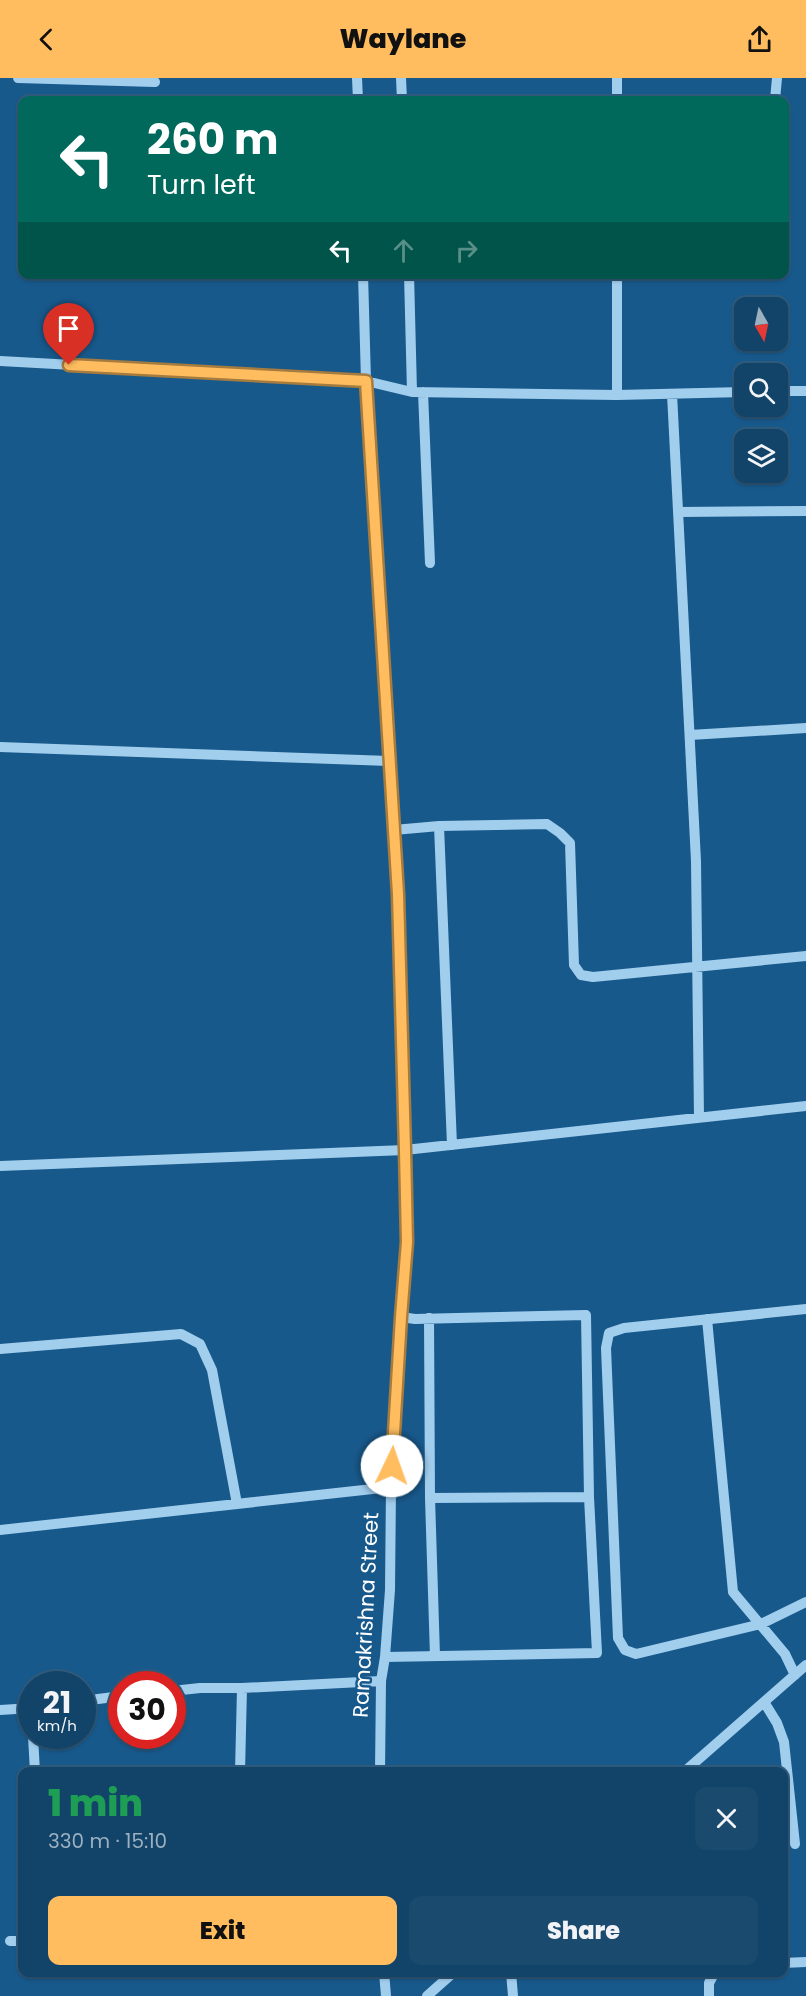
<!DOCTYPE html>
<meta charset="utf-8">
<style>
:root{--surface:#124369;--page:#1b4a6f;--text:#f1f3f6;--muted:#9cb0c0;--line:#315c7d;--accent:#ffbd5f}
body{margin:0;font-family:Poppins,sans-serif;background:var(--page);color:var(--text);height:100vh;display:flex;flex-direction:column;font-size:22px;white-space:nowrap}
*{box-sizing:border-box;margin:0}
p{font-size:20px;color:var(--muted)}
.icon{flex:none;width:33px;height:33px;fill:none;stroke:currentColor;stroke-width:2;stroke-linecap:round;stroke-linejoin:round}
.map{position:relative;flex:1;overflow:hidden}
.details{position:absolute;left:18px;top:1689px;width:770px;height:210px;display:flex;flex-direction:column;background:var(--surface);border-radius:12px;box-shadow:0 2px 4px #0004,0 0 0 2px var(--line)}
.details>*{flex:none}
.top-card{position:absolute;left:18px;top:18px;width:771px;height:183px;border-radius:12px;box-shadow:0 2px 4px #0004,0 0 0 2px var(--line);background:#00695c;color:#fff;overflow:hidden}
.needle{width:39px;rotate:171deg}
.controls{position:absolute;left:734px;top:219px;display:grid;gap:12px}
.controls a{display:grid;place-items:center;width:54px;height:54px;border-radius:12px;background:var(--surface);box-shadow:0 2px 4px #0004,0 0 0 2px var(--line);font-size:30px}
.speed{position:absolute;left:18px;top:1593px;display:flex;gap:12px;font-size:30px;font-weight:700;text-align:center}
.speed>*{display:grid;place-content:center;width:78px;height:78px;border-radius:50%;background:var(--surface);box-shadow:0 2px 4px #0004,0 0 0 2px var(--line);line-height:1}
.speed small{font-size:15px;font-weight:400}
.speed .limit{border:9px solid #d22;background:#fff;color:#111}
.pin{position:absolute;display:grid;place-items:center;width:51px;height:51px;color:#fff;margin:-62px -26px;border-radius:50% 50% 50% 0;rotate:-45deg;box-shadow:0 0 6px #0007}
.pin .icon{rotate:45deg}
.me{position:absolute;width:66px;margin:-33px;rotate:3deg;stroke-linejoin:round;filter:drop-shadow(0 0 4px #0008)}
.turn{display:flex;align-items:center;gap:21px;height:126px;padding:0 30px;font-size:27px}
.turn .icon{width:78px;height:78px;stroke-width:2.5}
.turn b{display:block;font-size:42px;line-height:51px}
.lanes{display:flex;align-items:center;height:57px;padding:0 30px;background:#0003;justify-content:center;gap:30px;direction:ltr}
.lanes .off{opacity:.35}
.round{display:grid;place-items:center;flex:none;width:63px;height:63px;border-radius:12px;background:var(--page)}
.summary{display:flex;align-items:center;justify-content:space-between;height:102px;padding:0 30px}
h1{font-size:36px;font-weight:800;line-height:45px;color:#1e9e55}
.button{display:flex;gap:12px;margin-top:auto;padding:12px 30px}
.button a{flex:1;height:69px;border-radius:12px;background:var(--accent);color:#111;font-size:24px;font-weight:800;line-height:69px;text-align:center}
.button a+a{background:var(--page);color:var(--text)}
header{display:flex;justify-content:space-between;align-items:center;height:78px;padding:0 30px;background:var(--accent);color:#111;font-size:27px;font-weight:800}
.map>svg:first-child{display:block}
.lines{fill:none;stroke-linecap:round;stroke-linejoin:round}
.minor{stroke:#a2ceee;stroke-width:10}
.route-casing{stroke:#a67b3e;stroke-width:15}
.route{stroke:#ffbd5f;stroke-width:10}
.labels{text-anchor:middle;stroke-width:5;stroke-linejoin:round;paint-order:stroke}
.street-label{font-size:21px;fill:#fff;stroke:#18598c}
</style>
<header><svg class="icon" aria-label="back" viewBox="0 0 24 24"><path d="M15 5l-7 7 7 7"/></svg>Waylane<svg class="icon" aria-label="share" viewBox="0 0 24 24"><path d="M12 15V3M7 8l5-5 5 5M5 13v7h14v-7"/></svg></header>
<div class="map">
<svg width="806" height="1918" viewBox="0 0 806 1918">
<rect width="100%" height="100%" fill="#18598c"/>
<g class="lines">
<!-- minor -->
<path class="minor" d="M18,0L155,4
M357,0L358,22
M401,0L402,22
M617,22V0
M775,22L777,0
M363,196L366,303L398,816L407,1164L401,1239L391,1409L390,1512L385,1579L381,1603L380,1694
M409,196L412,314L617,317
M617,196V317L744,314
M0,283L366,303L412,314
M777,313H806
M423,314L430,485
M672,316L696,783L699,1040
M678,434L806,433
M690,657L806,650
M0,669L389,683
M394,752L439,748
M452,1067L439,748L547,746L560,755L570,765L574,887L581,897L593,899L806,878
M0,1088L405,1072L806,1028
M806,1231L624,1250L609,1255L606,1270L618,1560L625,1572L636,1576L761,1546L806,1524
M429,1240L430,1420
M707,1241L733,1514L785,1576L795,1597
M0,1271L181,1256L200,1266L212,1292L237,1426
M0,1452L391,1409
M435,1578L430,1420L589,1419
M385,1579L597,1575L589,1419L586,1237L415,1241L401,1239
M172,1613L200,1610H242L381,1603
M82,1623L122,1618
M764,1624L777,1645L784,1664L795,1766
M0,1632L32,1630
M33,1658L35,1694
M240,1694L242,1610
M684,1694L806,1587
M10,1863H22
M783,1885L806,1884
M384,1894L386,1918
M511,1894L513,1918
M427,1918L454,1894
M709,1918V1905L715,1894"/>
</g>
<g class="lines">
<!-- route casing -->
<g class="route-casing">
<path id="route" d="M69,287L366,303L398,816L405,1072L407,1164L401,1239L392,1388"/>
</g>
<!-- route -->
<use href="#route" class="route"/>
</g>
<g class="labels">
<!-- street labels -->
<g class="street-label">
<text transform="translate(366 1537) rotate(-87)" y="7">Ramakrishna Street</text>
</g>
</g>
</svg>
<div class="controls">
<a><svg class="needle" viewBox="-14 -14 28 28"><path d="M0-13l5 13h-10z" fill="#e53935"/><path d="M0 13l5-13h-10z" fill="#9cb0c0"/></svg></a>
<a><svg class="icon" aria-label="search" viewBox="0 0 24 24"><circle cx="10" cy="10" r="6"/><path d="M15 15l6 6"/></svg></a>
<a><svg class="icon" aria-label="layers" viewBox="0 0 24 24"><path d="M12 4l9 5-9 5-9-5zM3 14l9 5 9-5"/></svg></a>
</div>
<div class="speed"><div>21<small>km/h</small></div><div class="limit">30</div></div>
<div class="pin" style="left:69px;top:287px;background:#d93025"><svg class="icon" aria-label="arrive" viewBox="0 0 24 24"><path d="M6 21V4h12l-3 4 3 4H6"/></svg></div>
<svg class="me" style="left:392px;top:1388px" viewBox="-20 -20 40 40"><circle r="19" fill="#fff"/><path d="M0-13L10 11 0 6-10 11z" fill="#ffbd5f"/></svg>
<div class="top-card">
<div class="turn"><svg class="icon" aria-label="left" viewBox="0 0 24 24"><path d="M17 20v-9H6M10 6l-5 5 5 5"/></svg><div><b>260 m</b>Turn left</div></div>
<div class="lanes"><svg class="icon" aria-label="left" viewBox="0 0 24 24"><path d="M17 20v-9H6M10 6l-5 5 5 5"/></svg><svg class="icon off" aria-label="ahead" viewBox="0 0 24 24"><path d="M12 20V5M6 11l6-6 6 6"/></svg><svg class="icon off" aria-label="right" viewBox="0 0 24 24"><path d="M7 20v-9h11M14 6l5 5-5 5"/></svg></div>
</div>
<section class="details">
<div class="summary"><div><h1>1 min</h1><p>330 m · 15:10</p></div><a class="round"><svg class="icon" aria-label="close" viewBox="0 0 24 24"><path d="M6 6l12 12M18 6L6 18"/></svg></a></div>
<div class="button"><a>Exit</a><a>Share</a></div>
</section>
</div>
